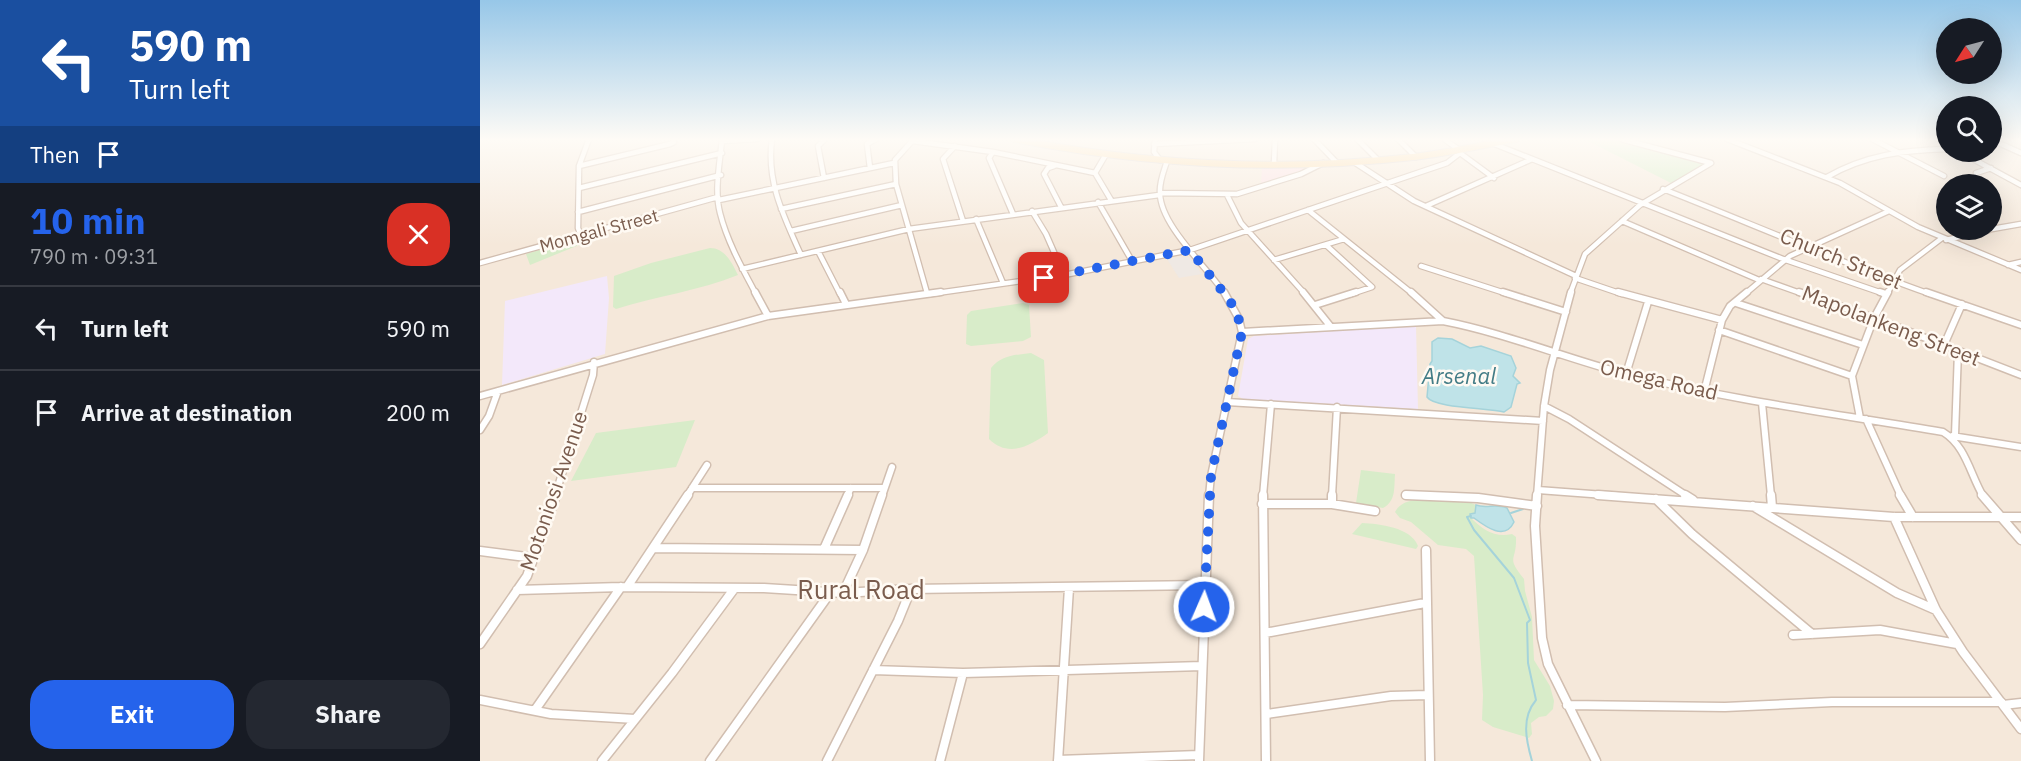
<!DOCTYPE html>
<meta charset="utf-8">
<style>
:root{--surface:#171b24;--page:#242831;--text:#f1f3f6;--muted:#9ea1a6;--line:#363941;--accent:#2563eb}
body{margin:0;font-family:"IBM Plex Sans",sans-serif;background:var(--page);color:var(--text);height:100vh;display:flex;flex-direction:column;font-size:22px;white-space:nowrap}
*{box-sizing:border-box;margin:0}
p{font-size:20px;color:var(--muted)}
.icon{flex:none;width:33px;height:33px;fill:none;stroke:currentColor;stroke-width:2;stroke-linecap:round;stroke-linejoin:round}
.map{position:relative;flex:1;overflow:hidden}
.drawer{display:flex;flex-direction:column;background:var(--surface);width:480px}
.drawer>*{flex:none}
.top-card{background:#1a4fa0;color:#fff;overflow:hidden}
.needle{width:39px;rotate:234deg}
.buttons{position:absolute;left:1456px;top:18px;display:grid;gap:12px}
.buttons a{display:grid;place-items:center;width:66px;height:66px;border-radius:50%;background:var(--surface);box-shadow:0 6px 24px #0002;font-size:30px}
.pin{position:absolute;display:grid;place-items:center;width:51px;height:51px;color:#fff;margin:-26px;border-radius:12px;box-shadow:0 3px 9px #0006}
.me{position:absolute;width:66px;margin:-33px;rotate:2deg;stroke-linejoin:round;filter:drop-shadow(0 0 4px #0008)}
.turn{display:flex;align-items:center;gap:21px;height:126px;padding:0 30px;font-size:27px}
.turn .icon{width:78px;height:78px;stroke-width:2.5}
.turn b{display:block;font-size:42px;line-height:51px}
.then{display:flex;align-items:center;height:57px;padding:0 30px;background:#0003;gap:12px;font-size:22px}
.round{display:grid;place-items:center;flex:none;width:63px;height:63px;border-radius:24px;background:var(--page)}
.overview{display:flex;align-items:center;justify-content:space-between;height:102px;padding:0 30px}
h1{font-size:36px;font-weight:800;line-height:45px;color:var(--accent)}
.primary-button{display:flex;gap:12px;margin-top:auto;padding:12px 30px}
.primary-button a{flex:1;height:69px;border-radius:24px;background:var(--accent);color:#fff;font-size:24px;font-weight:800;line-height:69px;text-align:center}
.primary-button a+a{background:var(--page);color:var(--text)}
ul{padding:0;list-style:none}
li{display:flex;align-items:center;gap:18px;height:84px;padding:0 30px;border-top:2px solid var(--line)}
li div{flex:1}
li b{display:block;font-size:22px}
li em{font-style:normal}
main{display:flex;flex:1;min-height:0}
.map>svg:first-child{display:block}
.residential{fill:#f5e8da;fill-rule:evenodd}
.industrial{fill:#efe9e4}
.education{fill:#f3e8fa}
.medical{fill:#fbdfe3}
.green{fill:#d8ecc9}
.water{fill:#bfe3e8;stroke:#a5d3da;stroke-width:1.5}
.lines{fill:none;stroke-linecap:round;stroke-linejoin:round}
.stream{stroke:#a5d3da;stroke-width:2}
.minor-far2-casing{stroke:#d1beb0;stroke-width:7}
.minor-far1-casing{stroke:#d1beb0;stroke-width:9}
.minor-casing{stroke:#d1beb0;stroke-width:11}
.major-casing{stroke:#dad1cd;stroke-width:8}
.minor-far2{stroke:#fff;stroke-width:4.5}
.minor-far1{stroke:#fff;stroke-width:6}
.minor{stroke:#fff;stroke-width:8}
.major{stroke:#fbd9a5;stroke-width:6}
.route{stroke:#2563eb;stroke-width:10;stroke-dasharray:0 18}
.labels{text-anchor:middle;stroke-width:5;stroke-linejoin:round;paint-order:stroke}
.far-street-label{font-size:18px;fill:#7a5c4d;stroke:#fffaf3}
.street-label{font-size:21px;fill:#7a5c4d;stroke:#fffaf3}
.water-label{font-size:22px;font-style:italic;fill:#437c86;stroke:#fffaf3}
.near-street-label{font-size:26px;fill:#7a5c4d;stroke:#fffaf3}
</style>
<main>
<section class="drawer">
<div class="top-card">
<div class="turn"><svg class="icon" aria-label="left" viewBox="0 0 24 24"><path d="M17 20v-9H6M10 6l-5 5 5 5"/></svg><div><b>590 m</b>Turn left</div></div>
<div class="then">Then<svg class="icon" aria-label="arrive" viewBox="0 0 24 24"><path d="M6 21V4h12l-3 4 3 4H6"/></svg></div>
</div>
<div class="overview"><div><h1>10 min</h1><p>790 m · 09:31</p></div><a class="round" style="background:#d93025;color:#fff"><svg class="icon" aria-label="close" viewBox="0 0 24 24"><path d="M6 6l12 12M18 6L6 18"/></svg></a></div>
<ul>
<li><svg class="icon" aria-label="left" viewBox="0 0 24 24"><path d="M17 20v-9H6M10 6l-5 5 5 5"/></svg><div><b>Turn left</b></div><em>590 m</em></li>
<li><svg class="icon" aria-label="arrive" viewBox="0 0 24 24"><path d="M6 21V4h12l-3 4 3 4H6"/></svg><div><b>Arrive at destination</b></div><em>200 m</em></li>
</ul>
<div class="primary-button"><a>Exit</a><a>Share</a></div>
</section>
<div class="map">
<svg width="1541" height="761" viewBox="0 0 1541 761">
<rect width="100%" height="100%" fill="#fdf6ec"/>
<!-- residential -->
<path class="residential" d="M0,139H1467V152H1512V139H1541V761H0ZM1467,184H1512V230H1467Z"/>
<!-- industrial -->
<path class="industrial" d="M700,257H709L722,274L699,278L687,259Z"/>
<!-- education -->
<path class="education" d="M127,276L129,298L125,354L22,385L25,301Z
M936,326L938,409L763,399L758,396L768,339L774,336Z"/>
<!-- medical -->
<path class="medical" d="M838,165L834,168L781,185L782,166Z"/>
<!-- green -->
<path class="green" d="M1104,139H1136L1226,164L1191,183Z
M100,238L99,245L50,265L46,254Z
M230,248C245,248 252,263 258,275C219,291 176,296 136,309L133,307L134,276L171,263Z
M543,303L549,305L551,337L543,341L491,346L486,344L487,315L491,311Z
M551,353L564,360L568,433C550,446 528,458 509,439L511,368C522,355 535,355 551,353Z
M215,420L196,467L91,481L116,433Z
M881,470L915,474C914,489 916,501 903,508L876,503Z
M970,500L989,502L996,505L995,513L991,518C1003,530 1015,538 1032,534L1036,537C1037,563 1025,555 1044,579L1045,591L1052,617L1054,660L1070,686L1074,701L1073,709L1066,716L1059,717L1051,723L1052,734L1049,738L1013,727L1002,720L1003,695L994,556L986,549L958,545L931,522L920,518L915,512C924,494 953,501 970,500Z
M882,523C899,524 931,527 938,546L936,549L872,534Z"/>
<!-- water -->
<path class="water" d="M958,338L972,339L990,348L1001,346L1031,356L1036,368L1033,376L1040,383L1037,384L1031,407L1024,412C1008,408 954,408 947,397L950,364L952,361V342Z
M996,505C1006,509 1016,503 1027,508L1034,522C1025,541 1006,527 994,518H991L990,514L995,513Z"/>
<g class="lines">
<!-- stream -->
<path class="stream" d="M1031,513L1043,509
M991,516L987,517L994,530L1034,578L1050,620L1047,623L1048,663L1056,700C1041,718 1046,740 1052,761"/>
<!-- minor-far2 casing -->
<g class="minor-far2-casing">
<path id="minor-far2" d="M242,139C240,163 234,190 240,213C247,241 262,268 276,294
M292,139C286,182 304,217 321,255
M434,139L415,160L416,184L447,293
M675,139L674,152L680,160
M834,139L856,162
M877,139L898,160
M918,139L936,157
M964,139L978,149
M1247,139L1360,183L1438,227L1541,270
M1392,139L1464,176
M1512,140L1541,153
M242,141L277,139
M433,141L513,152L615,173L631,200
M1012,143L1303,259L1405,294
M674,144L775,139
M475,146L463,159L483,221
M513,152L509,158L533,214
M1480,152L1541,185
M980,153L1014,178
M687,161C684,171 679,182 680,193C680,225 727,267 745,294
M874,162L934,201L1096,276
M794,164L795,139
M99,166L190,144L194,142L193,139
M574,166L568,168L564,174L581,207
M390,168L387,144L396,139
M615,173L625,156
M1496,173L1511,168
M1347,177C1385,155 1424,150 1467,149
M344,178L338,146L345,139
M99,188L242,153
M1183,189C1272,224 1359,262 1450,294
M680,193L757,194L821,174L843,163
M747,195L761,223L825,294
M239,200L414,163
M618,202L652,261
M946,206L1050,160
M301,209L416,184
M828,210L933,294
M552,211L566,234L584,275
M98,212L241,175
M496,219L523,283
M1142,221L1279,280
M1512,229L1541,224
M311,231L422,205
M101,236L98,228L99,166L109,139
M1466,240L1509,230
M846,245L892,287L871,294
M338,251L360,294
M794,260L864,239
M0,263L238,197
M1528,265L1541,262
M941,266L1028,294
M262,269L429,229L679,195
M1095,278L1142,294
M1281,279L1323,294
M450,294L584,275L710,250L967,163L980,153L976,150
M1090,294L1105,254L1160,205L1231,163L1141,139
M1265,294L1310,256L1409,211
M1407,294L1420,270L1462,238"/>
</g>
<!-- minor-far1 casing -->
<g class="minor-far1-casing">
<path id="minor-far1" d="M275,292L288,316
M360,292L366,304
M823,292L851,327
M931,292L963,321
M1023,292L1086,312
M1138,292L1242,320
M1319,292L1394,318L1541,375
M1400,292L1406,294
M1446,292L1541,325
M1256,303L1383,345
M835,305L876,292
M1239,330L1372,376
M762,332L963,321C1025,333 1085,358 1146,374C1250,400 1357,414 1463,432C1486,446 1490,474 1503,496
M1464,345L1482,304
M1146,374L1168,302
M1224,392L1242,320L1250,306L1267,292
M0,396L288,316L461,292
M747,402L1063,421
M1282,403L1291,496
M1064,406L1089,419L1207,496
M1380,418L1372,376L1394,318L1408,292
M1386,419L1421,496
M0,430L9,416L18,391
M1475,435L1478,351
M1472,436L1541,447
M212,488H404
M1058,490L1138,496
M926,495L952,496
M75,496L113,375L114,362
M207,496L227,465
M367,496L371,488
M402,496L412,467
M729,496L731,476L762,332L759,319L744,292
M783,496L791,404
M852,496L857,407
M1057,496L1064,406L1070,370L1091,292"/>
</g>
<!-- minor casing -->
<g class="minor-casing">
<path id="minor" d="M783,495L786,761
M926,495L998,498L1057,506
M1057,495L1055,526L1062,638L1068,664L1116,761
M1118,495L1414,517H1541
M1205,495L1213,500
M1291,495L1292,507
M1420,495L1433,517
M1502,495L1541,540
M1176,499L1212,534L1332,634
M782,504H852L895,511
M852,504V495
M1273,506L1417,593L1456,610
M1414,517L1456,610L1483,652L1541,729
M174,548L383,550
M344,549L368,495
M946,550L950,761
M0,551L54,558
M147,587L208,495
M37,590L141,587L284,588L363,593L431,589L725,585
M363,593L383,550L402,495
M785,633L945,603
M1313,635L1400,630L1477,644
M0,644L47,576L76,495
M393,670L483,673L722,666
M0,700L71,714L155,719
M1087,705L1245,707L1352,702H1521
M1523,705L1541,703
M55,710L141,587
M787,714L911,696L948,695
M578,760L719,755
M122,761L192,673L254,589
M230,761L350,593
M347,761L418,621L431,589
M460,761L483,673
M578,761L589,588
M719,761L729,495"/>
</g>
<!-- major casing -->
<g class="major-casing">
<path id="major" d="M534,139C666,165 799,172 933,157C968,153 1002,145 1036,139"/>
</g>
<!-- minor-far2 -->
<use href="#minor-far2" class="minor-far2"/>
<!-- minor-far1 -->
<use href="#minor-far1" class="minor-far1"/>
<!-- minor -->
<use href="#minor" class="minor"/>
<!-- major -->
<use href="#major" class="major"/>
</g>
<!-- sky -->
<linearGradient id="sky" x2="0" y2="1"><stop stop-color="#97c7e8"/><stop offset="0.57" stop-color="#fefbf6"/><stop offset="1" stop-color="#fefbf6" stop-opacity="0"/></linearGradient>
<rect width="1541" height="245" fill="url(#sky)"/>
<g class="lines">
<!-- route -->
<path class="route" d="M564,278L710,250L750,301L757,313L762,332L731,476L724,607"/>
</g>
<g class="labels">
<!-- far-street labels -->
<g class="far-street-label">
<text transform="translate(119 231) rotate(-15)" y="6">Momgali Street</text>
</g>
<!-- street labels -->
<g class="street-label">
<text transform="translate(1361 259) rotate(22)" y="7">Church Street</text>
<text transform="translate(1411 326) rotate(21)" y="7">Mapolankeng Street</text>
<text transform="translate(1179 380) rotate(13)" y="7">Omega Road</text>
<text transform="translate(74 491) rotate(-71)" y="7">Motoniosi Avenue</text>
</g>
<!-- water labels -->
<g class="water-label">
<text x="979" y="384">Arsenal</text>
</g>
<!-- near-street labels -->
<g class="near-street-label">
<text x="381" y="599">Rural Road</text>
</g>
</g>
</svg>
<div class="buttons">
<a><svg class="needle" viewBox="-14 -14 28 28"><path d="M0-13l5 13h-10z" fill="#e53935"/><path d="M0 13l5-13h-10z" fill="#9ea1a6"/></svg></a>
<a><svg class="icon" aria-label="search" viewBox="0 0 24 24"><circle cx="10" cy="10" r="6"/><path d="M15 15l6 6"/></svg></a>
<a><svg class="icon" aria-label="layers" viewBox="0 0 24 24"><path d="M12 4l9 5-9 5-9-5zM3 14l9 5 9-5"/></svg></a>
</div>
<div class="pin" style="left:564px;top:278px;background:#d93025"><svg class="icon" aria-label="arrive" viewBox="0 0 24 24"><path d="M6 21V4h12l-3 4 3 4H6"/></svg></div>
<svg class="me" style="left:724px;top:607px" viewBox="-20 -20 40 40"><circle r="17" fill="#2563eb" stroke="#fff" stroke-width="3"/><path d="M0-11L8 9 0 5-8 9z" fill="#fff"/></svg>
</div>
</main>
